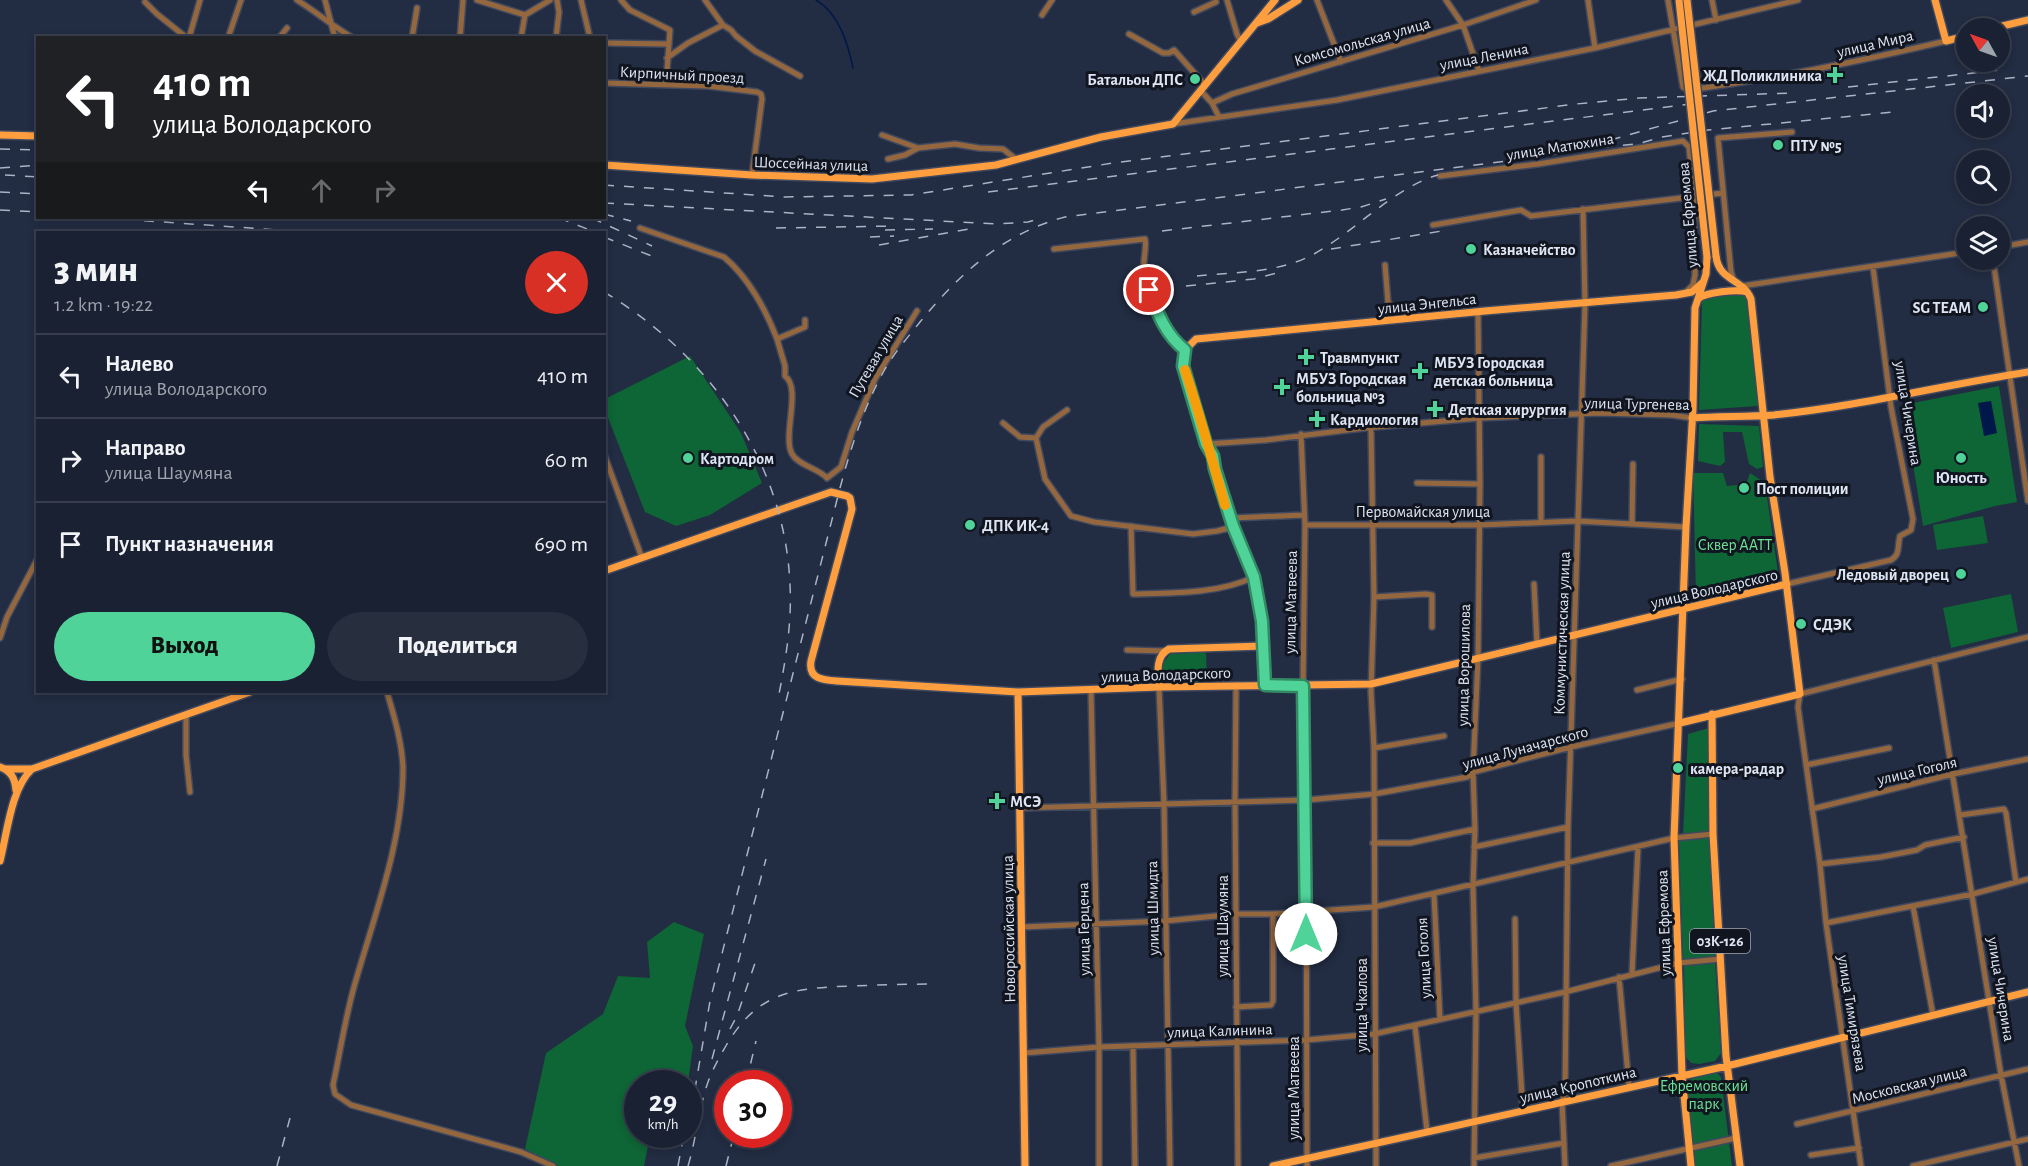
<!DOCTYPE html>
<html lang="ru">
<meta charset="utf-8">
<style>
:root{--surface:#1a2132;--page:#272e3e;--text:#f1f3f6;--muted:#9fa3ac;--line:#383e4d;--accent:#4fd399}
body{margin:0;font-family:"Alegreya Sans",sans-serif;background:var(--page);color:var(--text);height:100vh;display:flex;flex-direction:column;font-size:22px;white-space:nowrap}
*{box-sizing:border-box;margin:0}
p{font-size:20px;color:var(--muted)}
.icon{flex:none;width:33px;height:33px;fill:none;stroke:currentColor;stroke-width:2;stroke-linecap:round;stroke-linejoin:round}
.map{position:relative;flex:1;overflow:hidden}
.details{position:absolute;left:36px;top:231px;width:570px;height:462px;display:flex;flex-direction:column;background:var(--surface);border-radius:0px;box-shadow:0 3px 9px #0003,0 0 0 2px var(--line)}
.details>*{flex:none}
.top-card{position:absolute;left:36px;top:36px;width:570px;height:183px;border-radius:0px;box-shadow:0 3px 9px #0003,0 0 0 2px var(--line);background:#202124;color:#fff;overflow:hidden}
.needle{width:39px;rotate:310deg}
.controls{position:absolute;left:1956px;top:18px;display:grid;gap:12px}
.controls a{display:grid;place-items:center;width:54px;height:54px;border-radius:50%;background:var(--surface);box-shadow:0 3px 9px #0003,0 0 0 2px var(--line);font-size:30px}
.speed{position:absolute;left:624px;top:1070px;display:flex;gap:12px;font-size:30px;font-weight:700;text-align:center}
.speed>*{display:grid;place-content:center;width:78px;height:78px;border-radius:50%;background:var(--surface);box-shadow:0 3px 9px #0003,0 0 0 2px var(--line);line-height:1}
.speed small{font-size:15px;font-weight:400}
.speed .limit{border:9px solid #d22;background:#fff;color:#111}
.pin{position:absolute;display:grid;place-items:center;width:51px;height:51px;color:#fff;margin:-26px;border:3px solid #fff;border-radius:50%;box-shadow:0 2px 6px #0007}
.me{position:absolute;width:66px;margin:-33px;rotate:0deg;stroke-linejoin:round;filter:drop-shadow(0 0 4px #0008)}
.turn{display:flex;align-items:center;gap:21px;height:126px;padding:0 18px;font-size:27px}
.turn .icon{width:78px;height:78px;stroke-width:2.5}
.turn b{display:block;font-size:42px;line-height:51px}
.lanes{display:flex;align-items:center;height:57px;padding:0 18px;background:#0003;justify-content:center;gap:30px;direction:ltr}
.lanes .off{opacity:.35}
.round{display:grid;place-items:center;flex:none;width:63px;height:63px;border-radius:32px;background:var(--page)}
.summary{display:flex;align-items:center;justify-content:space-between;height:102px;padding:0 18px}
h1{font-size:36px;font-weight:800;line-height:45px}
.action{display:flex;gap:12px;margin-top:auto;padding:12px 18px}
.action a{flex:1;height:69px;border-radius:36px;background:var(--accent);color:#111;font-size:24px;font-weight:800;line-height:69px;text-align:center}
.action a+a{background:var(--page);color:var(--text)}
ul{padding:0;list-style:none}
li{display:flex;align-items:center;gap:18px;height:84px;padding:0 18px;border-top:2px solid var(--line)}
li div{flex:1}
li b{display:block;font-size:22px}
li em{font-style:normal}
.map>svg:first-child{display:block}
.green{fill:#0e6535}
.water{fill:#001749}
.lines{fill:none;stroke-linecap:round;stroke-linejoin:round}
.stream{stroke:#001749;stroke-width:1.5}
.minor-casing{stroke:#40495e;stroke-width:8}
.major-casing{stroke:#40495e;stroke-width:10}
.minor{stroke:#95673e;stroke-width:5}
.major{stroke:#fe9e3f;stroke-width:7}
.rail{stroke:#abb3c4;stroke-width:1.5;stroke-dasharray:10 10;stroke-linecap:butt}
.major-bridge-casing{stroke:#40495e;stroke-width:10;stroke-linecap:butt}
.major-bridge{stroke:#fe9e3f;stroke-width:7}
.route-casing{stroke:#338963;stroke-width:15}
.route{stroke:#4fd399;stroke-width:10}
.slow{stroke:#f59e0b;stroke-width:10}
.poi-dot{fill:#4fd399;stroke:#10151f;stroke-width:2}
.labels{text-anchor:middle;stroke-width:6;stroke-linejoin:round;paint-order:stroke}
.shield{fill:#10151f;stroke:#a0a6b3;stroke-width:1.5}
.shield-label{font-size:15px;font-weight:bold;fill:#dde4f3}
.street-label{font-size:16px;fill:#dde4f3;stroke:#10151f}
.poi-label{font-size:16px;font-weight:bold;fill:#dde4f3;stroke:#10151f;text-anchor:start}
.park-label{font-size:16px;fill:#6ee396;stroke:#10151f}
</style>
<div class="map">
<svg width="2028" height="1166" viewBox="0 0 2028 1166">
<rect width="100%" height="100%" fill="#222c42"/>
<!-- green -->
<path class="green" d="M1743,292L1749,298L1758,406L1699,410L1702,302L1707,295Z
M690,356L741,433L762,483L710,515L676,526L645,512L605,410V399Z
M1999,386L2017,502L1995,506L1923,526L1905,414L1913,403Z
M1699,424L1759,426L1763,467L1757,469L1749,464L1742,432H1723L1725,462L1720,466L1698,461Z
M1693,473H1723L1727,486L1746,484L1750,473L1765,483L1778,572L1696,597Z
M1983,516L1988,543L1937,550L1933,525Z
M2011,594L2018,632L1951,648L1943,608Z
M1206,652L1207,682L1162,683L1161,666L1170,654Z
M1709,728L1710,831L1683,835L1688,734Z
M1709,836L1715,957L1683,959L1679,840Z
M674,922L704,934L685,1026L693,1046L688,1083H638V1134H680V1140L648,1146L644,1166H558L525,1149L546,1053L603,1014L618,976L650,978L647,942Z
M1715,961L1721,1053L1715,1061L1699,1064L1691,1063L1685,1056L1684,964Z
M1716,1071L1721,1077L1732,1166H1695L1684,1086L1693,1077Z"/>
<!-- water -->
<path class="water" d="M1991,401L1997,433L1984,436L1978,403Z"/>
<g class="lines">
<!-- stream -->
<path class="stream" d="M816,0C839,13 848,44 853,68"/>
<!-- minor casing -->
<g class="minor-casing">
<path id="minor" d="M297,0C316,12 333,26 353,38
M325,0L335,38
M477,0L525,15L550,0
M581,0L590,38
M621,0L630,10L670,30L666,84
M705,0L723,25L731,30L736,36L755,51L800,76
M1227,0L1237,34L1241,42
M1317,0L1341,62
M1446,0L1463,25L1479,71
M1588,0L1595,48
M1668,0L1683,87L1688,90C1775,79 1861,61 1946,41
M1712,0L1716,20
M145,2L157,14L187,38
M1194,12L1216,2
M1042,15L1052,0
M1129,34L1163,53H1169L1174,50L1205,85
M189,38L200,0
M228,38L241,0
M279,38L287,28
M412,38L417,8
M460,38L463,0
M521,38L525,15
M556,38L559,12L557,0
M604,43L668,44
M667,58L688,43L723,25
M604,83L708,86L757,92L761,94L762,99L752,175
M1201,91L1212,103
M1219,117L1212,103L1232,94L1463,25L1536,0
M1173,124L1337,100L1595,48L1798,0
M882,135L918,148
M888,159L905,155L918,148L955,144L979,148L1003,149L1017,160
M1440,176L1538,164L1683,141L1689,147L1694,197L1695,275L1693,285L1686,292
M1433,225L1521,210L1531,216L1723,193
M640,228L724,257C748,277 766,310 777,339
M2000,247L2028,242
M1054,249L1145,239C1147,248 1143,258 1144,267C1146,296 1163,332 1185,350
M1993,260L2028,501
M1385,265L1388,302L1395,309H1406L1407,319
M1734,281L1731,272L1718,138L1792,132
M1742,286L1966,252
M805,320V327L777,339L785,366V376C802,388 782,436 792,454C799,466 818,468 827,478
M1067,410L1043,427L1036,438L1045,479L1071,516L1094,522L1193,534L1217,531L1233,527
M1003,423L1020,437L1036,438
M1371,428L1374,597L1371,692L1374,748L1376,1166
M1301,434L1305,525L1303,686L1306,800L1307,1166
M1206,444L1266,440L1364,428L1479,418L1599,413L1672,415L1692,418
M604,454L642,558
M827,478L841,467L852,432L875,379L917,311
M1417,483L1480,484
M1232,518L1304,515
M1541,522V457
M1632,524L1633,464
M1305,525H1479L1577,521L1686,527
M1131,526L1133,594C1171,593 1219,594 1254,577
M1534,584L1537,644
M1787,584L1891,560C1901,554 1897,546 1900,536L1911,530L1913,519L1891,407L1873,267
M1374,597L1426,594L1432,595V627
M0,638L7,617L38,558
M1263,646L1265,685
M1127,650L1165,651
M1934,660L2001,1075L2019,1166
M1236,685L1235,801L1238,1166
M1159,687L1164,803L1170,1166
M1637,690L1682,679
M1091,691L1099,1047V1166
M387,692C394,716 402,742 403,768C403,842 374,916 354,987C345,1019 340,1053 333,1085L335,1094L351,1105L521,1152L553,1166
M186,716V755L190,792
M1374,748L1444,736
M1806,765L1889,748
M1019,808L1306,800L1374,794L1467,777L1473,772L1571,747L1680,723
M1812,809L1953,774L2028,759
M1960,815L2004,809L2006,813L2016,882
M1373,843H1410L1475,829
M1474,847L1568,827
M1820,864L1881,857L1917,850L1925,845L1964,837
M1434,895L1440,1019
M1913,906L1933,1015
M1515,919L1516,1003L1523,1111
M1826,923L1973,894L2028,879
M1022,927L1165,921L1236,914H1273L1374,907L1674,838L1713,834
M1632,974L1638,847
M1619,977L1629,1086
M1236,1007L1271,1005L1273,1001V914
M1415,1026L1427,1131
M1133,1047L1135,1166
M1024,1053L1099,1047L1306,1040L1374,1034L1565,992L1678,963L1721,959
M1797,1124L2028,1069
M1811,1155L1859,1148
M1474,1158L1564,1143
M1474,1166L1476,1011L1473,886L1475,829L1473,772L1478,658L1480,484L1478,311
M1565,1166L1562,1101L1565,1094L1568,827L1585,304L1583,209
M1611,1166L1736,1138
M1861,1166L1826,923L1820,864L1798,707L1800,694L2028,637
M1913,1166L2028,1139"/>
</g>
<!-- major casing -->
<g class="major-casing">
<path id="major" d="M1935,0L1946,41L1966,36
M1257,23L1268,19L1298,0
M1994,28L2028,20
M0,135L38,136
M604,165L752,175L872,179L996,165L1101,137L1173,124L1275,0
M1698,299C1705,292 1738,289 1747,292
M1692,418C1719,416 1747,417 1774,415C1860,406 1944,385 2028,372
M604,571L831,492L847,496L850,498L852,509L811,661C808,679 823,680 837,681L1018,692L1159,687L1371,684L1787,584
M1159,687C1158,673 1155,656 1169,649L1263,646L1262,621L1254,577L1233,527L1183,366L1185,350L1196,339L1485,311L1676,295L1692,292L1703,282
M1018,692L1025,1166
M1712,714L1713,834L1726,1056L1740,1166
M1680,723L1800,694L1785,573L1770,477L1751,299C1743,278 1719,282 1716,256
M0,767C11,771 15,778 16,790
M6,769H32L250,692
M0,861C7,834 11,788 32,769
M1273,1166L1727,1066L2028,992
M1691,1166L1682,1075L1674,838L1686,527L1693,409L1695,308L1706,274L1707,257"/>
</g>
<!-- minor -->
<use href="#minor" class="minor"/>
<!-- major -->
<use href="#major" class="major"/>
<!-- rail -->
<path class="rail" d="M1848,87L2000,70
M1603,147L1637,144L1662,137L1708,130L1894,112
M0,149L38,150
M0,168L38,165
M5,175L38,177
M604,185L785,197L911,195L1113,163L1576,104L1639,98L1794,93
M0,192L38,194
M988,192L1690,104
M604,203L997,224L1028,222L1038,219
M0,210L38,212
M604,214L631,221
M104,218L308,232
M559,218L595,232
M592,218L652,246
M776,228L894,226
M885,230L933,229
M1162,231L1342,210L1361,207L1386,199
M604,237L659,259
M870,237L894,236
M879,245L975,228
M1331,249L1448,230
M1197,276C1235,272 1280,273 1314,254C1354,232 1395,187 1438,175
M1186,286L1254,279L1277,273
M604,292C708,354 785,461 790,585C792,621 786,658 779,694
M730,1029L737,1016L755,963
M712,1059L766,859
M746,1083L756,1041
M688,1130L710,1001L840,488C851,447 864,406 885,369C895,352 908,337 920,322C960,273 1004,233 1065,217L1546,156L1579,149L1713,111L2028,76
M277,1166L290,1118
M678,1166L684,1134
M688,1166C696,1140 698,1112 707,1085C712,1070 719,1058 727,1044C759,991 794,988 852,986C880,985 907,984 935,984
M726,1166L734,1134"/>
<!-- major-bridge casing -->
<g class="major-bridge-casing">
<path id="major-bridge" d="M1679,0L1707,257
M1687,0L1716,256"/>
</g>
<!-- major-bridge -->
<use href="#major-bridge" class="major-bridge"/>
</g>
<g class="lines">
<!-- route casing -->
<g class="route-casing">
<path id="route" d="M1149,290C1158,314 1165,334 1185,350L1183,366L1206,444L1213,456L1215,469L1233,526L1254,577L1262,621L1265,685L1303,686L1306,934"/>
</g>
<!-- route -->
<use href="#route" class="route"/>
<!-- slow -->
<path class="slow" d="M1185,370C1200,415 1212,460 1225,505"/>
</g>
<!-- markers -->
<g class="poi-dot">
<path d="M1832 66h6v6h6v6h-6v6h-6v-6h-6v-6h6z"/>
<circle cx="1195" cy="79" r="6"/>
<circle cx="1778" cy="145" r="6"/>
<circle cx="1471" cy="249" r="6"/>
<circle cx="1983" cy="307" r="6"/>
<path d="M1303 348h6v6h6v6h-6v6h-6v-6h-6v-6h6z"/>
<path d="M1417 362h6v6h6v6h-6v6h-6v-6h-6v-6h6z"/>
<path d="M1279 378h6v6h6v6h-6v6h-6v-6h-6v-6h6z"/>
<path d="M1432 400h6v6h6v6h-6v6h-6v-6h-6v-6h6z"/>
<path d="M1314 410h6v6h6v6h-6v6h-6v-6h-6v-6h6z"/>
<circle cx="688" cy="458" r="6"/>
<circle cx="1961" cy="458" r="6"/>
<circle cx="1744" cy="488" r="6"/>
<circle cx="970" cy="525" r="6"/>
<circle cx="1961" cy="574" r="6"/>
<circle cx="1801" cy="624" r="6"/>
<circle cx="1678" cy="768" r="6"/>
<path d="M994 792h6v6h6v6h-6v6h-6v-6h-6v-6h6z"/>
</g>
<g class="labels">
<!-- shield labels -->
<rect class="shield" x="1690" y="929" width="60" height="24" rx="4.5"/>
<g class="shield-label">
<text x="1720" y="946">03К-126</text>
</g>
<!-- street labels -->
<g class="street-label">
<text transform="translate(1362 41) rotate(-16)" y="6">Комсомольская улица</text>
<text transform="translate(1875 43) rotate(-13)" y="6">улица Мира</text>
<text transform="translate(1484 56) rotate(-11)" y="6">улица Ленина</text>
<text transform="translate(682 74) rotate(3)" y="6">Кирпичный проезд</text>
<text transform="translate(1560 146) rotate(-9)" y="6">улица Матюхина</text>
<text transform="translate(811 163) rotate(2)" y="6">Шоссейная улица</text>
<text transform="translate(1687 215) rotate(-95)" y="6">улица Ефремова</text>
<text transform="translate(1427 303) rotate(-6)" y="6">улица Энгельса</text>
<text transform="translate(875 356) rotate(-60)" y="6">Путевая улица</text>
<text transform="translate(1637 403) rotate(1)" y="6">улица Тургенева</text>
<text transform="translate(1909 413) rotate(81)" y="6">улица Чичерина</text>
<text x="1423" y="517">Первомайская улица</text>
<text transform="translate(1714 588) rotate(-13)" y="6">улица Володарского</text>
<text transform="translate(1290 602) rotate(-89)" y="6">улица Матвеева</text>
<text transform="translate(1561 633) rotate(-88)" y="6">Коммунистическая улица</text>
<text transform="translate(1463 665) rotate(-89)" y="6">улица Ворошилова</text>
<text transform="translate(1166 674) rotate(-2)" y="6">улица Володарского</text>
<text transform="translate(1525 747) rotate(-15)" y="6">улица Луначарского</text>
<text transform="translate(1917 770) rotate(-13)" y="6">улица Гоголя</text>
<text transform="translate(1152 908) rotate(-91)" y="6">улица Шмидта</text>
<text transform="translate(1663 923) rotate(-92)" y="6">улица Ефремова</text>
<text transform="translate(1222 926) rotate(-90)" y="6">улица Шаумяна</text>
<text transform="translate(1008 929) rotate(-91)" y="6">Новороссийская улица</text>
<text transform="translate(1083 929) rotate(-91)" y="6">улица Герцена</text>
<text transform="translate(1423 958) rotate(-93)" y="6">улица Гоголя</text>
<text transform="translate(2002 989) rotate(81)" y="6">улица Чичерина</text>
<text transform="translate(1361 1005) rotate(-90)" y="6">улица Чкалова</text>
<text transform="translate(1853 1013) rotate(81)" y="6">улица Тимирязева</text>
<text transform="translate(1220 1030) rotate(-2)" y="6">улица Калинина</text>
<text transform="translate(1578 1084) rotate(-13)" y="6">улица Кропоткина</text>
<text transform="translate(1909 1084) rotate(-14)" y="6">Московская улица</text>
<text transform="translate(1293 1088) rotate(-90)" y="6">улица Матвеева</text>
</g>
<!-- poi labels -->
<g class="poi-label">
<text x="1822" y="81" text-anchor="end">ЖД Поликлиника</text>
<text x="1183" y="85" text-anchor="end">Батальон ДПС</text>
<text x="1790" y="151">ПТУ №5</text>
<text x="1483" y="255">Казначейство</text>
<text x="1971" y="313" text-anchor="end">SG TEAM</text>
<text x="1320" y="363">Травмпункт</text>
<text x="1434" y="368">МБУЗ Городская<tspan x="1434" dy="18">детская больница</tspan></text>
<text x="1296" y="384">МБУЗ Городская<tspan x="1296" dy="18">больница №3</tspan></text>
<text x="1448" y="415">Детская хирургия</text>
<text x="1330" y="425">Кардиология</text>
<text x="700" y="464">Картодром</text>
<text x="1961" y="483" text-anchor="middle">Юность</text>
<text x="1756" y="494">Пост полиции</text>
<text x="982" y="531">ДПК ИК-4</text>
<text x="1949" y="580" text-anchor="end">Ледовый дворец</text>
<text x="1813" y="630">СДЭК</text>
<text x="1690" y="774">камера-радар</text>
<text x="1010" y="807">МСЭ</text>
</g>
<!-- park labels -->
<g class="park-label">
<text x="1735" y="550">Сквер ААТТ</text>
<text x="1704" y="1091">Ефремовский<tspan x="1704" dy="18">парк</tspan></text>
</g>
</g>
</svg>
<div class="controls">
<a><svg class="needle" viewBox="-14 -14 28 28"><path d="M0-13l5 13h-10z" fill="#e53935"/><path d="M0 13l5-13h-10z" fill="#9fa3ac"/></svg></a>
<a><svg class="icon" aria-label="sound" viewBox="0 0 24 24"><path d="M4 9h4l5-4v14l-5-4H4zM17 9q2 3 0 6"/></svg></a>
<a><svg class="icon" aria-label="search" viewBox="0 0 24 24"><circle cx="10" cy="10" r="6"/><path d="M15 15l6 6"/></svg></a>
<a><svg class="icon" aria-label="layers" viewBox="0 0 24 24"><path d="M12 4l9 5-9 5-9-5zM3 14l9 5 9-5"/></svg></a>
</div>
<div class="speed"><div>29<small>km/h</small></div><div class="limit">30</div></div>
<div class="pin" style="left:1149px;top:290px;background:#d93025"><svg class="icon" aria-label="arrive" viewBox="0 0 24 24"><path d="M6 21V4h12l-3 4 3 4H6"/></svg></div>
<svg class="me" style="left:1306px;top:934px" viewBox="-20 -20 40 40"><circle r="19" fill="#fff"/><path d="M0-13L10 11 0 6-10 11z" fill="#4fd399"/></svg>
<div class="top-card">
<div class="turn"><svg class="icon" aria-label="left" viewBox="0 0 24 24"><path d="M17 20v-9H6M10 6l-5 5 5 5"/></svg><div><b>410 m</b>улица Володарского</div></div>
<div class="lanes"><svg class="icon" aria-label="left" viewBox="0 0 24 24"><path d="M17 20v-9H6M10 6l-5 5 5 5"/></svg><svg class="icon off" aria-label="ahead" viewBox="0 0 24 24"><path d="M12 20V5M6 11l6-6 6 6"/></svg><svg class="icon off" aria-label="right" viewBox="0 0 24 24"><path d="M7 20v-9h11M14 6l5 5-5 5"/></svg></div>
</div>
<section class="details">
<div class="summary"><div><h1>3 мин</h1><p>1.2 km · 19:22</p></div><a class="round" style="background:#d93025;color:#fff"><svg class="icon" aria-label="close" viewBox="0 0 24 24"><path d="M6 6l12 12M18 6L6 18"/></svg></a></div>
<ul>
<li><svg class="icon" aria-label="left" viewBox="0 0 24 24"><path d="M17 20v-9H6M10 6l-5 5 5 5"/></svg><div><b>Налево</b><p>улица Володарского</p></div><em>410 m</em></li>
<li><svg class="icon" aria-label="right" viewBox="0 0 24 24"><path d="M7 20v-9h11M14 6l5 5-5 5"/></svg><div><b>Направо</b><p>улица Шаумяна</p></div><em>60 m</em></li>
<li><svg class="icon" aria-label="arrive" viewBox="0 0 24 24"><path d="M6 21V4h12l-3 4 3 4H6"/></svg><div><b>Пункт назначения</b></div><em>690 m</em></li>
</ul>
<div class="action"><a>Выход</a><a>Поделиться</a></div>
</section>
</div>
